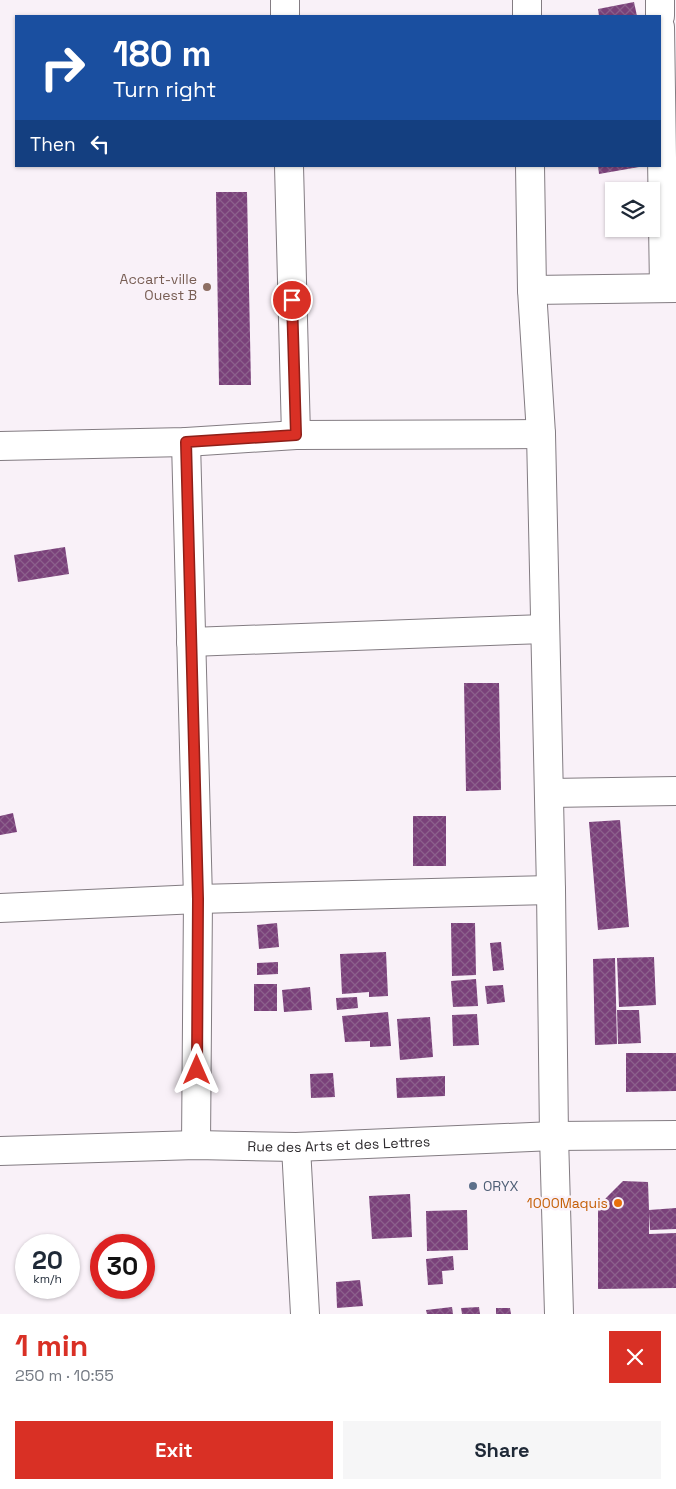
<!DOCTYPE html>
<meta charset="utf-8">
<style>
:root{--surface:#fff;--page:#f6f6f7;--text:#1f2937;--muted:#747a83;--accent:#d93025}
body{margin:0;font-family:"Space Grotesk",sans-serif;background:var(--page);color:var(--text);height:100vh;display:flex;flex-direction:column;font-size:19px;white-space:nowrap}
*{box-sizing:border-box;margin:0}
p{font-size:16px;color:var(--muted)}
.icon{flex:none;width:28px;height:28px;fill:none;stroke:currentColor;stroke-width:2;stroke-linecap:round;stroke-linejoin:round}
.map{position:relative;height:1314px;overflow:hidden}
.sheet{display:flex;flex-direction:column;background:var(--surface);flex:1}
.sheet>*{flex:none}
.guide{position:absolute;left:15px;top:15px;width:646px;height:152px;border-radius:0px;box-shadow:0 1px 4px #0004;background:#1a4fa0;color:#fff;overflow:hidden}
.fabs{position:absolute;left:605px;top:182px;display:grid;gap:10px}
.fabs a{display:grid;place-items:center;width:55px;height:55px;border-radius:0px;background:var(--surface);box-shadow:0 1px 4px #0004;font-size:25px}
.speed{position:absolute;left:15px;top:1234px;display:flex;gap:10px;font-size:25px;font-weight:700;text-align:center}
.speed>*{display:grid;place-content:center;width:65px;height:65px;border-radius:50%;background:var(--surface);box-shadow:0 1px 4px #0004;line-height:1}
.speed small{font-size:12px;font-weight:400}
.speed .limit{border:8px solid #d22;background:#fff;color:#111}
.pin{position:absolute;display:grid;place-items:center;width:42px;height:42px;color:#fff;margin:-21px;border:2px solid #fff;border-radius:50%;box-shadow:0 1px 5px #0007}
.me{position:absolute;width:55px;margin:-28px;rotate:0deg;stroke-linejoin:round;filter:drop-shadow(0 0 4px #0008)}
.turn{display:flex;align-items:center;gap:18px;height:105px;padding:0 15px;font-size:22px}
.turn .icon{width:65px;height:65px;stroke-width:2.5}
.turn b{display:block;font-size:35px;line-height:42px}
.then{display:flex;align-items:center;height:48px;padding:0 15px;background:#0003;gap:10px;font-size:19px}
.round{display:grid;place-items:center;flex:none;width:52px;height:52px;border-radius:0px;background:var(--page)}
.overview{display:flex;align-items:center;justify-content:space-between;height:85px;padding:0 15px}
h1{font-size:30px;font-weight:700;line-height:38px;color:var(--accent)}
.primary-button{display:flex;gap:10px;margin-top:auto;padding:10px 15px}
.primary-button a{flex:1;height:58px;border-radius:0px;background:var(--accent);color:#fff;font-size:20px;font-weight:700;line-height:58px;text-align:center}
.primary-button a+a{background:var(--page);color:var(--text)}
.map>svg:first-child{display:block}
.building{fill:url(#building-cross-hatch)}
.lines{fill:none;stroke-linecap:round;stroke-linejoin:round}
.minor-casing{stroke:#837c82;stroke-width:30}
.minor{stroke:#fff;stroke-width:28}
.route-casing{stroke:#8d1f18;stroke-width:12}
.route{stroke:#d93025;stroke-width:9}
.education-dot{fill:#8d6e63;stroke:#f9f1f8;stroke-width:2}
.service-dot{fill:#5c6f8a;stroke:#f9f1f8;stroke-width:2}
.food-dot{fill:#e8710a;stroke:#f9f1f8;stroke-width:2}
.labels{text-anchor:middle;stroke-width:5;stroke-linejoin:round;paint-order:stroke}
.education-label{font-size:14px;fill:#785e54;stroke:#f9f1f8;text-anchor:end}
.street-label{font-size:14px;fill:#2c292c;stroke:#f9f1f8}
.service-label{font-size:14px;fill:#4e5e75;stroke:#f9f1f8;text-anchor:start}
.food-label{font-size:14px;fill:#c56008;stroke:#f9f1f8;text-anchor:end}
</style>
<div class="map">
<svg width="676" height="1314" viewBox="0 0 676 1314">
<defs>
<pattern id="building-cross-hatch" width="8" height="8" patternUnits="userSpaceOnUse" patternTransform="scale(1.25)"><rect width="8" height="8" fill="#7a417a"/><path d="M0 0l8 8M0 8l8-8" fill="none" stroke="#8c608c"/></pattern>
</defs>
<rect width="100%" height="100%" fill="#f9f1f8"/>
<!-- building -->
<path class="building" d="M634,2L637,16H599L598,9Z
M598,166H639V167L599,174Z
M216,192H247L251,385H219Z
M614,195V225H610L605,196Z
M65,547L69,574L18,582L14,555Z
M464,683H499L501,790L466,791Z
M13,813L17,832L0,835V816Z
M413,816H446V866H413Z
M620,820L629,927L598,930L589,822Z
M277,923L279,947L259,949L257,925Z
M451,923H475L476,975L452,976Z
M501,942L504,970L493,971L490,943Z
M386,952L388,996L369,997V992L342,994L340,954Z
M654,957L656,1005L619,1007L617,958Z
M615,958L617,1044L595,1045L593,959Z
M278,962V974L257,975V963Z
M476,979L478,1006L453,1007L451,981Z
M254,984H277V1011H254Z
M503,985L505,1002L487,1004L485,986Z
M310,987L312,1010L284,1012L282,990Z
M357,997L358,1008L337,1010L336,998Z
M617,1010H639L641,1043L618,1044Z
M388,1012L391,1046L370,1047V1041L345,1042L342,1016Z
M477,1014L479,1045L453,1046L452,1015Z
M430,1017L433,1057L400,1060L397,1019Z
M626,1053H676V1091L626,1092Z
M333,1073L335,1097L311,1098L310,1074Z
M445,1076V1096L397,1098L396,1078Z
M623,1181L648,1182L649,1210L676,1208V1229L650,1230L649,1212V1234L676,1233V1288L598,1289V1206Z
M410,1194L412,1237L372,1239L369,1196Z
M467,1210L468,1250L427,1251L426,1211Z
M453,1256L454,1270L442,1271L443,1284L428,1285L426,1259Z
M360,1280L363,1306L337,1308L336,1282Z
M452,1307L453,1314H427L426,1310Z
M479,1307L480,1314H462L461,1308Z
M496,1308H510L511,1314H496Z"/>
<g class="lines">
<!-- minor casing -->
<g class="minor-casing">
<g id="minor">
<path d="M285,0V16"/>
<path d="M527,0V16"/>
<path d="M660,0V16"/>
<path d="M660,27L664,288"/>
<path d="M289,166L296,435"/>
<path d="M530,166L532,290L541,434L551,890L554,1136L559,1314"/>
<path d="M532,290L676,288"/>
<path d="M186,442L198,899L196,1145"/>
<path d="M0,446L186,442L296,435L541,434"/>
<path d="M191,642L545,629"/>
<path d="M549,793L676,791"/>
<path d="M0,908L198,899L551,890"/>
<path d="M296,1147L305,1314"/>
<path id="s1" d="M0,1151L196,1145L296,1147L554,1136L676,1135"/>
</g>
</g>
<!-- minor -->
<use href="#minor" class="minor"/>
</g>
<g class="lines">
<!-- route casing -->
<g class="route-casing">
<path id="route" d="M197,1070L198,899L186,442L296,435L292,300"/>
</g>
<!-- route -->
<use href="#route" class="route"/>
</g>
<!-- markers -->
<circle class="education-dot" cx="207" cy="287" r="5"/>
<circle class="service-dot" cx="473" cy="1186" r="5"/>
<circle class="food-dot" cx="618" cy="1203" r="5"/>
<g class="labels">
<!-- education labels -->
<g class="education-label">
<text x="197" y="284">Accart-ville<tspan x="197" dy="16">Ouest B</tspan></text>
</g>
<!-- street labels -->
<g class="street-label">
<text dy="5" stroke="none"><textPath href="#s1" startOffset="339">Rue des Arts et des Lettres</textPath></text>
</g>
<!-- service labels -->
<g class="service-label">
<text x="483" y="1191">ORYX</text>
</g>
<!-- food labels -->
<g class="food-label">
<text x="608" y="1208">1000Maquis</text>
</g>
</g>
</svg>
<div class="fabs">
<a><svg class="icon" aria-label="layers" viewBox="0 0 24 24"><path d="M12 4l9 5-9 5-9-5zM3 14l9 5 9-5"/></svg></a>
</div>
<div class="speed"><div>20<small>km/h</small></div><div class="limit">30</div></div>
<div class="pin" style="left:292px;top:300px;background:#d93025"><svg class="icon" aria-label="arrive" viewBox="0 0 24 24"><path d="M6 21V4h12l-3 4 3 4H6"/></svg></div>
<svg class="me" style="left:197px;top:1070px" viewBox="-20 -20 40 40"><path d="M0-17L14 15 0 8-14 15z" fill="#d93025" stroke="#fff" stroke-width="4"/></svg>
<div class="guide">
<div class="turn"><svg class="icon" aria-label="right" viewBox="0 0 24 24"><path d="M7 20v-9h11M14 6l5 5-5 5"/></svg><div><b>180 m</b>Turn right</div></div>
<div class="then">Then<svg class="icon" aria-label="left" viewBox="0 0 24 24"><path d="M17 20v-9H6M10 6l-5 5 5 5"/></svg></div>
</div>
</div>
<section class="sheet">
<div class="overview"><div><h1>1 min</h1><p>250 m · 10:55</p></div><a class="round" style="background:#d93025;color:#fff"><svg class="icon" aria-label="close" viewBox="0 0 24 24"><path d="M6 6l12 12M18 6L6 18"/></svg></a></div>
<div class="primary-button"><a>Exit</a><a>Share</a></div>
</section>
